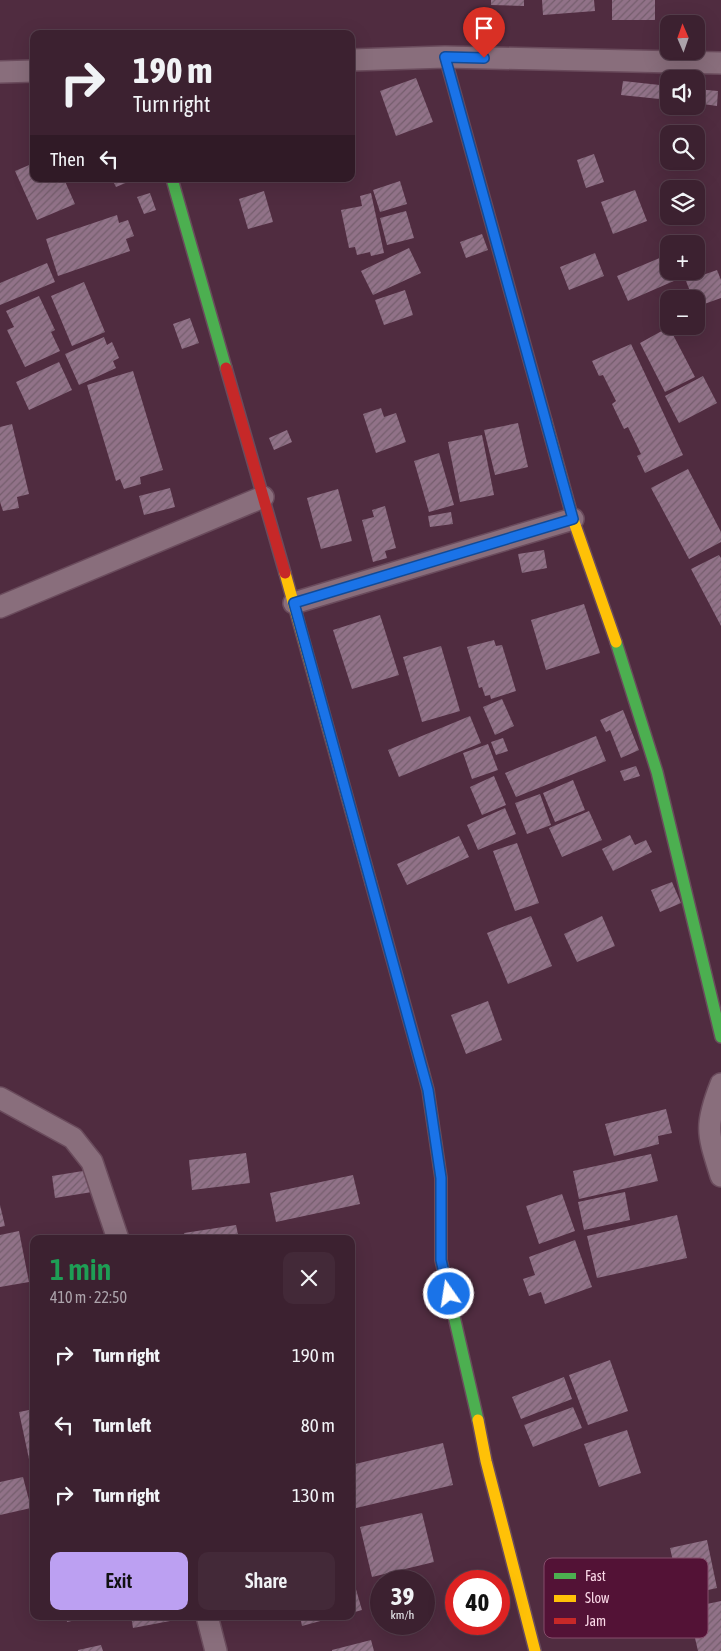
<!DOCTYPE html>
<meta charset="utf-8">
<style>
:root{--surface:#3c2130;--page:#432938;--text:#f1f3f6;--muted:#aca3ab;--line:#553e4c;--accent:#bca0f2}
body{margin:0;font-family:"Asap Condensed",sans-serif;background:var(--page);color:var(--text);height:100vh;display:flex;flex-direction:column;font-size:19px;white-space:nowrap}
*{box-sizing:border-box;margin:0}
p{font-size:16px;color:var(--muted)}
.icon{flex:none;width:28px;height:28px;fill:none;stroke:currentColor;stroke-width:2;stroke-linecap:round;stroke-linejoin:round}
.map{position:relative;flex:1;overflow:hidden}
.drawer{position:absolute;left:30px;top:1235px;width:325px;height:385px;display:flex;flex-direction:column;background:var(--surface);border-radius:10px;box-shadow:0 5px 20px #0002,0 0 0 1px var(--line)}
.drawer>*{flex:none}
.guide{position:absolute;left:30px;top:30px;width:325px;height:152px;border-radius:10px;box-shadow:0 5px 20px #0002,0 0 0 1px var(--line);background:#3c2130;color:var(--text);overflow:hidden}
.needle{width:32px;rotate:358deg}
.buttons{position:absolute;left:660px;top:15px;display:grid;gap:10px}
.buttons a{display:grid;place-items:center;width:45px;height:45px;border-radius:10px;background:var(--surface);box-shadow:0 5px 20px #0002,0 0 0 1px var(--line);font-size:25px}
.speed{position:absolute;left:370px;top:1570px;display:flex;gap:10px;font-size:25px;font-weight:700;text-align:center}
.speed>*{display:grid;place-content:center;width:65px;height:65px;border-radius:50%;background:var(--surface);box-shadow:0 5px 20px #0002,0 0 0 1px var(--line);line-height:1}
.speed small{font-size:12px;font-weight:400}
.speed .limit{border:8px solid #d22;background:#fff;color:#111}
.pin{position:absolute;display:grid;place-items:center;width:42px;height:42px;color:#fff;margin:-51px -21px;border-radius:50% 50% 50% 0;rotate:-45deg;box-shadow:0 0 5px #0007}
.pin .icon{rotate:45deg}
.me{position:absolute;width:55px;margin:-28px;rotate:347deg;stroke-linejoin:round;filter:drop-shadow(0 0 4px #0008)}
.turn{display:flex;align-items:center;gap:18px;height:105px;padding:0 20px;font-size:22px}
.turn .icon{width:65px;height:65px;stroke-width:2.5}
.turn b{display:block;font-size:35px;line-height:42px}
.then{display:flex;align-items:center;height:48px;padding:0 20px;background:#0003;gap:10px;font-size:19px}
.round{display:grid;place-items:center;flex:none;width:52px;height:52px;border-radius:10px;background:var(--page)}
.summary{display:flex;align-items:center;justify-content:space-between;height:85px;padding:0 20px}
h1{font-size:30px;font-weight:600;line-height:38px;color:#1e9e55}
.cta{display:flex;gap:10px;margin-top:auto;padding:10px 20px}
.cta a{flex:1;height:58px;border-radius:10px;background:var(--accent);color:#111;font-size:20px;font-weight:600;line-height:58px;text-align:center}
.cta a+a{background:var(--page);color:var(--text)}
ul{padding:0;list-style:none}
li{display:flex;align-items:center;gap:15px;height:70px;padding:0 20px}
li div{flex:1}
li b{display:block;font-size:19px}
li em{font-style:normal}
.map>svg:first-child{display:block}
.building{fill:url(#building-hatch)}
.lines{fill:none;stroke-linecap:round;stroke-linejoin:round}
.street-casing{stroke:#6a4b5c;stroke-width:24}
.fast-casing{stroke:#6a4b5c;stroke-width:14}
.slow-casing{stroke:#6a4b5c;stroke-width:14}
.jam-casing{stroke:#6a4b5c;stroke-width:14}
.street{stroke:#896e7c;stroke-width:21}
.fast{stroke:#4caf50;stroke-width:11}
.slow{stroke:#ffc107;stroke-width:11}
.jam{stroke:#c62828;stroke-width:11}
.route-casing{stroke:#114b97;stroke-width:12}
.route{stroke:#1a73e8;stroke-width:9}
.key{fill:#531236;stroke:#854d6b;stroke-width:1}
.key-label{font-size:14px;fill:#fad8e7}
</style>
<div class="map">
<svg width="721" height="1651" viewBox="0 0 721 1651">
<defs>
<pattern id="building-hatch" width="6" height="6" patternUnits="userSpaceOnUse" patternTransform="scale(1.25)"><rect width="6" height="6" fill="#917288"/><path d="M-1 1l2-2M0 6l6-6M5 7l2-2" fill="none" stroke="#755e6d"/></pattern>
</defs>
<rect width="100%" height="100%" fill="#502c40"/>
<!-- building -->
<path class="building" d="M491,0H524V6L491,5Z
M542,0H594L595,11L543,15Z
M612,0H655V20H612Z
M416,78L433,122L396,136L380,91Z
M623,81L669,86V100L621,95Z
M696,89L718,91L717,106L696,103Z
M594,154L604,182L586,188L577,160Z
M34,163V179H64L75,204L37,220L15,171Z
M112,179H135L116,187Z
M400,181L407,204L380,212L373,190Z
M635,190L647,221L613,234L601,202Z
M264,191L273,222L248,229L239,199Z
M150,193L156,210L144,214L137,197Z
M371,193L384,253L371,256L370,252L357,255L355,247L349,248L341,210L362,206L360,196Z
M406,211L414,238L387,245L380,218Z
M117,215L119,223L128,220L134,236L126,239L130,251L58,276L46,239Z
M482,234L488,250L466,258L460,242Z
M409,248L421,273L373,295L361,271Z
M595,253L604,276L569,290L560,267Z
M669,254V271H680L683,277L628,301L617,276Z
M47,263L55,282L0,305V283Z
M717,270L721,280V298L696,307V299H693L686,281Z
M84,282L105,332L72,346L51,296Z
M405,290L413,315L384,325L375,300Z
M39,296L55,330L51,332L60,351L25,367L7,330L14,327L6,311Z
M190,318L199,343L182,349L173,324Z
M669,327L695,377L665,392L640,343Z
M104,337L107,345L112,342L119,358L113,361L116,368L79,385L65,354Z
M631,344L683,455L645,473L637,456L641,454L628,427L624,429L612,404L616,401L603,375L599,376L592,361Z
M59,362L72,390L29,410L16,382Z
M133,371L163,470L140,477L141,484L124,489L120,479L116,481L87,385Z
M703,376L717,403L679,423L665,396Z
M381,408L384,417L396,413L406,442L376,453L363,414Z
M518,423L528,467L495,475L484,430Z
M12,424L29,494L17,497L19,508L3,511L0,502V427Z
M287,430L292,442L274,450L269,438Z
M482,435L494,495L460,502L448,442Z
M439,453L454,505L429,512L414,461Z
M688,469L721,532V542L689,559L651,488Z
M170,488L175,507L144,515L139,496Z
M338,489L352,541L321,549L307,498Z
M385,506L396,548L385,551L387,558L373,562L362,520L374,517L372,510Z
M451,512L453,524L430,527L428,516Z
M544,550L547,568L522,573L518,554Z
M719,555L721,558V626L691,569Z
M584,604L600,653L546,670L531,620Z
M380,615L399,675L352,689L333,630Z
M494,640L496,646L502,645L516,691L491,699L490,695L485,696L482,687L479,688L467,647Z
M441,646L460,711L422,722L403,657Z
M502,699L514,726L495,735L483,707Z
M623,710L639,750L621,758L610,730L606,732L600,720Z
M470,716L481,743L399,777L388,750Z
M596,736L606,761L516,797L505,773Z
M503,738L508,751L496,755L491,742Z
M488,744L498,770L472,779L463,753Z
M636,766L640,776L624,781L620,771Z
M494,776L506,805L482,815L470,787Z
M573,780L585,810L555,822L543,793Z
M540,794L551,825L527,834L515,803Z
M505,808L516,834L478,850L467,825Z
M589,811L602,840L562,857L549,828Z
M630,835L635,845L646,840L652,852L613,871L602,849Z
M459,836L469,857L407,885L397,864Z
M517,843L539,903L515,911L493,851Z
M672,882L681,903L660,912L651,890Z
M531,916L552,966L508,984L487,933Z
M602,916L615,946L577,962L564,934Z
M488,1001L502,1040L466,1054L451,1015Z
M666,1109L672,1133L658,1136L659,1144L614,1156L605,1124Z
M246,1153L250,1183L192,1190L189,1160Z
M651,1154L658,1181L579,1199L573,1171Z
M89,1170L92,1192L55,1198L52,1176Z
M353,1175L360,1204L276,1222L270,1193Z
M625,1192L630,1220L584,1230L578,1202Z
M562,1194L575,1231L539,1244L526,1206Z
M0,1205L5,1226L0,1227Z
M677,1215L687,1258L597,1278L587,1236Z
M236,1225L239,1239H185L184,1233Z
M19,1231L29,1282L0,1287V1235Z
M575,1240L592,1287L545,1304L541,1292L529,1296L523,1279L535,1275L529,1257Z
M610,1360L628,1411L588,1425L569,1375Z
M564,1377L572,1399L521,1419L512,1397Z
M573,1407L582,1428L533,1447L524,1425Z
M34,1409V1458L29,1459L19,1412Z
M627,1430L641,1473L599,1487L584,1444Z
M443,1443L453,1485L352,1509L351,1465Z
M23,1477L31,1508L0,1515V1482Z
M422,1513L434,1562L372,1577L360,1527Z
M707,1540L717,1588L681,1596L670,1548Z
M355,1586L362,1610L351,1613V1587Z
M721,1601V1651H698L688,1608Z
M66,1616H89V1617L67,1622Z
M131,1616H169L170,1621L133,1628Z
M300,1616H335V1617L302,1626Z
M371,1640L374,1651H332V1650Z
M101,1645L103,1651H78V1650Z"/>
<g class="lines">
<!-- street casing -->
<g class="street-casing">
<path id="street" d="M351,60L445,57L721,63
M0,72L34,71
M294,603L573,519
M0,607L263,497
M721,1084C704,1127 708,1134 721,1176
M0,1098L73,1138L92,1162L118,1239
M207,1616L216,1651"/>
</g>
<!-- fast casing -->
<g class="fast-casing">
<path id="fast" d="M172,179L226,368
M616,642L657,772L721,1037
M423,1071L428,1090L441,1178V1260L478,1420"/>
</g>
<!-- slow casing -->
<g class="slow-casing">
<path id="slow" d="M546,421L573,519L616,642
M285,573L371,883
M478,1420L486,1461L535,1651"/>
</g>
<!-- jam casing -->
<g class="jam-casing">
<path id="jam" d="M445,57L546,421
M226,368L285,573
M371,883L423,1071"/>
</g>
<!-- street -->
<use href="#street" class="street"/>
<!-- fast -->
<use href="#fast" class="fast"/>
<!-- slow -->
<use href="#slow" class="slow"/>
<!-- jam -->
<use href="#jam" class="jam"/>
</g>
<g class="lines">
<!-- route casing -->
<g class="route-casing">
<path id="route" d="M449,1294L441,1260V1178L428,1090L294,603L573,519L445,57L484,58"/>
</g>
<!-- route -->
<use href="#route" class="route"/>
</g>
<!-- legend -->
<rect x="544" y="1558" width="164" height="80" rx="8" class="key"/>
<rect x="554" y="1573" width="22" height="6" fill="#4caf50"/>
<rect x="554" y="1595" width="22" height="7" fill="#ffc107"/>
<rect x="554" y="1618" width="22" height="6" fill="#c62828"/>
<g class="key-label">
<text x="585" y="1581">Fast</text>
<text x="585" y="1603">Slow</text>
<text x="585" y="1626">Jam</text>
</g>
</svg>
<div class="buttons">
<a><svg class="needle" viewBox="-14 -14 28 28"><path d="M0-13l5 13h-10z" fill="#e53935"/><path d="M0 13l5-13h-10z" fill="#aca3ab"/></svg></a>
<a><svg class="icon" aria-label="sound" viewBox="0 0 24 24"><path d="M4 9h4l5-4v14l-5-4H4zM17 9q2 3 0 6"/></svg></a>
<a><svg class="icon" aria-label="search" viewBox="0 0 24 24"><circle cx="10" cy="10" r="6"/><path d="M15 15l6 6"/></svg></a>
<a><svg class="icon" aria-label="layers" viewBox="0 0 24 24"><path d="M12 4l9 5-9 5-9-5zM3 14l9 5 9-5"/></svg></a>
<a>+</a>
<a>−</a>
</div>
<div class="speed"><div>39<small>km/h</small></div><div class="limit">40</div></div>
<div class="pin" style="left:484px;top:58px;background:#d93025"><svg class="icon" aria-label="arrive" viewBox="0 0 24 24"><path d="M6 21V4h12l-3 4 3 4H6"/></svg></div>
<svg class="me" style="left:449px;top:1294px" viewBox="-20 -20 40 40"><circle r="17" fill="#1a73e8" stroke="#fff" stroke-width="3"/><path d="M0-11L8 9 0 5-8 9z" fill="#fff"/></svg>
<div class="guide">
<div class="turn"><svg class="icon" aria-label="right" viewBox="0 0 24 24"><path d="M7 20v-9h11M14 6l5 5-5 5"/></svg><div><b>190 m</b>Turn right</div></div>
<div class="then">Then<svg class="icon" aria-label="left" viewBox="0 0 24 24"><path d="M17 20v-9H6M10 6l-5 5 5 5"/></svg></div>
</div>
<section class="drawer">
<div class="summary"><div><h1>1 min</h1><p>410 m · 22:50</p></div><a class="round"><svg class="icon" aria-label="close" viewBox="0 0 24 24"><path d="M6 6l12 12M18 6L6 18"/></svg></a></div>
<ul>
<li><svg class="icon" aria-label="right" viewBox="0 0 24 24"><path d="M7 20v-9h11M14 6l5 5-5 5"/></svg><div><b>Turn right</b></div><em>190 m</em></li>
<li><svg class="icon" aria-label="left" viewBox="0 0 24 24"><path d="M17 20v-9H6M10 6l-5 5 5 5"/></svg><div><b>Turn left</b></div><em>80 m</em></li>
<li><svg class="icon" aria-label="right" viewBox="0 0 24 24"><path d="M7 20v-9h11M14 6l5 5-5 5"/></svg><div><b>Turn right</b></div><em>130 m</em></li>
</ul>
<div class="cta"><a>Exit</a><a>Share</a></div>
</section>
</div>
